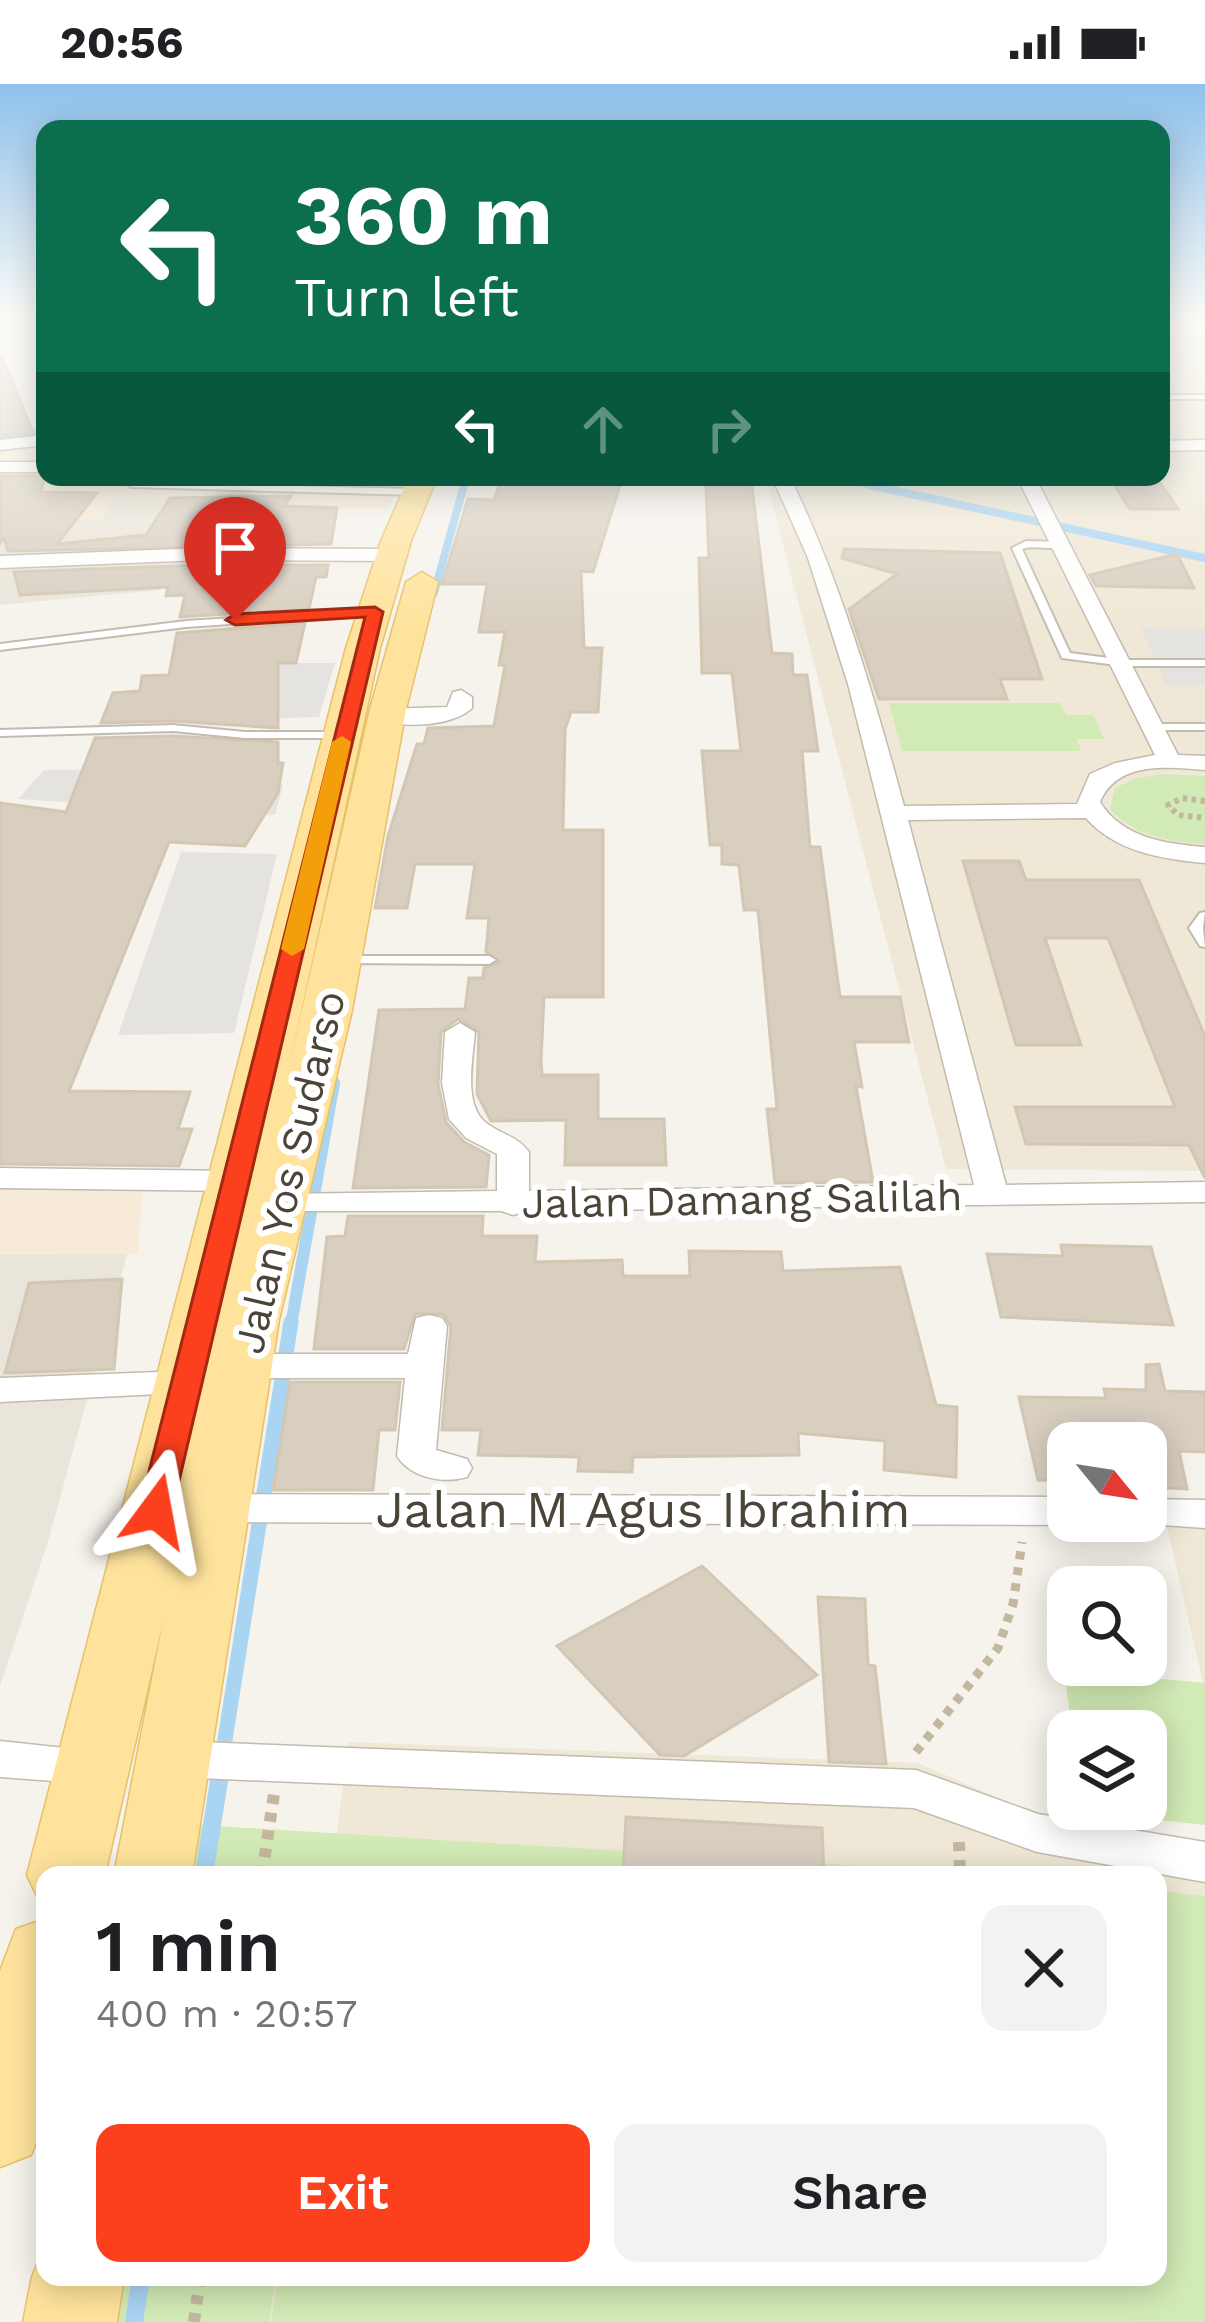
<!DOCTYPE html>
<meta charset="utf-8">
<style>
:root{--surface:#fff;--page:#f2f2f2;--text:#202124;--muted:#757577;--accent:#fc3f1d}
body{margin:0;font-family:"Work Sans",sans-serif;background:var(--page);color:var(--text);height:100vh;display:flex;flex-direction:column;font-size:45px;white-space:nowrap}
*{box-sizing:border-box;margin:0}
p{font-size:39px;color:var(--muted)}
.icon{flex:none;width:66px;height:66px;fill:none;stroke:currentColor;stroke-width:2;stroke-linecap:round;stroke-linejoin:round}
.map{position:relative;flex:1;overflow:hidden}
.details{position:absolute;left:36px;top:1782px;width:1131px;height:420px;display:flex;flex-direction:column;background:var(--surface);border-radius:24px;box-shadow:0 6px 30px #0003}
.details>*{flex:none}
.banner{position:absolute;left:36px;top:36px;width:1134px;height:366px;border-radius:24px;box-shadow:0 6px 30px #0003;background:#0b6e4f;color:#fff;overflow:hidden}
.needle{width:78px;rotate:120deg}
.controls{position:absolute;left:1047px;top:1338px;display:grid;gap:24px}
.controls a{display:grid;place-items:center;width:120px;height:120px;border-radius:24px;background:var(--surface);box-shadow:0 6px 30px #0003;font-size:60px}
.pin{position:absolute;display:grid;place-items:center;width:102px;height:102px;color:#fff;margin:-123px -51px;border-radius:50% 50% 50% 0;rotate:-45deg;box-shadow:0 0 12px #0007}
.pin .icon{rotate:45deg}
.me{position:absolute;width:132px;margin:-66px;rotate:13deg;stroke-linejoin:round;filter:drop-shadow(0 0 9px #0008)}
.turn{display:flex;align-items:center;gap:42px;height:252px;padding:0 60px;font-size:54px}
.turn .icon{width:156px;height:156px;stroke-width:2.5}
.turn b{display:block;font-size:84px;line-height:102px}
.lanes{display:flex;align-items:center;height:114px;padding:0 60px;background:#0003;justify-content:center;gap:60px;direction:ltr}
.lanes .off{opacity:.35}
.round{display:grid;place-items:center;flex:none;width:126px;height:126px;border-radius:24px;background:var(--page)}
.summary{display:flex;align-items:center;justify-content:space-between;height:204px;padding:0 60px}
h1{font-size:72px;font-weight:600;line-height:90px}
.cta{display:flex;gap:24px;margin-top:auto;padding:24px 60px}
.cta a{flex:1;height:138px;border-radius:24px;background:var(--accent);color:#fff;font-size:48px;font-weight:600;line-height:138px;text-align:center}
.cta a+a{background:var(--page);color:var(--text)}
.status{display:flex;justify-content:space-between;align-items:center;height:84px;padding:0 60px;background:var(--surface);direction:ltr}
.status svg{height:33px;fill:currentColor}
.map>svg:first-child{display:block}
.residential{fill:#eae5da}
.commercial{fill:#f7ead8}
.education{fill:#efe8d6}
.green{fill:#d2eab5}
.parking{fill:#e5e3e0}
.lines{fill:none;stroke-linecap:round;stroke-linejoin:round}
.stream-far4{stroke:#a9d4f2;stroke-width:6}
.stream-far3{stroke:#a9d4f2;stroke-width:8}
.stream-far2{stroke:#a9d4f2;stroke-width:12}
.stream-far1{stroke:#a9d4f2;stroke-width:15}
.stream{stroke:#a9d4f2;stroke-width:18}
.building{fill:#d8cfc1;stroke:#d3c7b4;stroke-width:3}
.service-casing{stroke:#c2bbae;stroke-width:4}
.minor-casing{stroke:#c2bbae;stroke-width:3}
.primary-casing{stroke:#e6c16a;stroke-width:3}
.path-far2{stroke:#c4b79f;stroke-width:6;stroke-dasharray:4.5 4.5;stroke-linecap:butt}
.path-far1{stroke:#c4b79f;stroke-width:9;stroke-dasharray:8 8;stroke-linecap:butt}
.path{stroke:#c4b79f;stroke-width:12;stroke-dasharray:9 9;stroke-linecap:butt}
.service{fill:#fff;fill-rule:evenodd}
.minor{fill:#fff;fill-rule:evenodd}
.primary{fill:#ffe39c;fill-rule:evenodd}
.route{fill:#fc3f1d;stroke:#a42913;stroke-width:3}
.slow{fill:#f59e0b}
.labels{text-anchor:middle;stroke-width:12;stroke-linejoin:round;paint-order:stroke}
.street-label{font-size:42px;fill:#4b4439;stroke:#fff}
.near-street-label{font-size:51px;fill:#4b4439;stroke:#fff}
</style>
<div class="status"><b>20:56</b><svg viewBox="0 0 49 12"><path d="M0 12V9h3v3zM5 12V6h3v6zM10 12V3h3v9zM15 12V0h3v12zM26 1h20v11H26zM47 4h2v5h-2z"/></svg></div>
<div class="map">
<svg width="1205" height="2238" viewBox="0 0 1205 2238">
<rect width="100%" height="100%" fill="#f6f3ec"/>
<!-- residential -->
<path class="residential" d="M112,418L238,421L160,506L0,521V434Z
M0,1121L140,1123L49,1454L0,1602Z"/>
<!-- commercial -->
<path class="commercial" d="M45,359V393H402L388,425L112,418L101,436L0,434V364Z
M143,1102L138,1170L0,1171V1103Z"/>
<!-- education -->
<path class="education" d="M1161,233H1205V1087L946,1085L768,403L761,393H1161Z
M1167,1443L1205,1444V1599H1203Z
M349,1658L918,1679L1071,1746L1205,1758V2238H269L275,2193H1158V1791H331Z"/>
<!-- green -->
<path class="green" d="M889,619H1060L1066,631H1093L1104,655H1077L1081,667H902Z
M1161,690L1205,692V760C1171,758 1134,752 1110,725L1115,704L1134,695Z
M1064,1586L1205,1599V1741L1082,1728L1146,1725V1647H1072Z
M184,1740L1009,1791H174Z
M1158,1807L1205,1812V2238H271L278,2193H1158Z
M98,2193H276L269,2238H89Z"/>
<!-- parking -->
<path class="parking" d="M1141,544L1205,545V601H1166Z
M254,579H335L319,633L250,635Z
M220,684L218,702L283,701L275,731L18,715L44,686Z
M181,768L277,770L234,949L118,951Z"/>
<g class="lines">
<!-- stream-far4 -->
<path class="stream-far4" d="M0,353L45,348
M831,393L883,404
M463,404L466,393"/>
<!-- stream-far3 -->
<path class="stream-far3" d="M869,401L1205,474
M434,509L464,401"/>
<!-- stream-far2 -->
<path class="stream-far2" d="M291,1241L334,999"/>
<!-- stream-far1 -->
<path class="stream-far1" d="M221,1681L291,1238"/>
<!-- stream -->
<path class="stream" d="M204,1791L222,1678
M134,2238L141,2193"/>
</g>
<!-- building -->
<path class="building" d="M1,271L33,348L0,351Z
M0,392H45L41,408L97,409L57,460L146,451L170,414L291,412L284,422L337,424L331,460L8,467L4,454L0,459Z
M502,393L620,401L593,488L581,487L584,564H602L598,628H571L565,645L563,746H603V913H544L541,976L542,991H598V1035H664L666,1081H565L566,1036L491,1037L477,1010L479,948L458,935L441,948L438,1000L446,1038L464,1058L489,1071L486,1103L353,1104L379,926L465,925L469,894H483L484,884L500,878L486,868L489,834H467L475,780H415L407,824H375L388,752L417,660H424L428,644L494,642L505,581H499L505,548H479L487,500H442L468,415L494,416Z
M1109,393H1156L1178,425H1130Z
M706,403H752L772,569L792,570L793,591H807L818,667H802L810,763H820L840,913H900L909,958H854L862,1003L856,1002L873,1098L775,1099L767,1025H777L758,826H744L739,781L722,780V761H710L702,667H741L732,589H702L699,474H709Z
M844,465L1000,469L1042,595H1000L1007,615H879L849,525L897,490L842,474Z
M1177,470L1194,504L1096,502L1090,491Z
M204,481H328L326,493H316L309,525L180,533L185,511L166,512L168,503L20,511L14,488Z
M305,539L296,579H278V644L173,637L101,639L113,609L140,607L142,592L169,591L177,549Z
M173,652L278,658V679H283L278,709L245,762L169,758L69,1007L190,1008L178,1045H192L179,1082L0,1080V719L66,728L95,654Z
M963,777H1019L1026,796H1139L1205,952V1094L1189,1061L1026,1060L1015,1023H1175L1108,854H1045L1081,961H1016Z
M348,1132H483L482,1152H537L535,1178L622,1176L623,1192H690L689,1167L781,1168L783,1187L900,1183L936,1321L957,1323L956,1393L884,1386L885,1357L798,1349L799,1371L633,1373L632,1388L578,1387L579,1373L478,1371L481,1346H442L451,1242L443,1230H415L404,1265H314L327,1153L345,1152Z
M1061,1161L1151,1163L1173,1241L1001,1233L987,1170L1063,1172Z
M122,1195L114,1285L5,1289L29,1199Z
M1159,1280L1165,1307L1205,1308V1368L1179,1367L1187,1405L1146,1403V1359H1068V1396H1038L1019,1313L1106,1314L1104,1305L1146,1306V1281Z
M290,1298H400L395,1346H379L373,1406H273Z
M702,1482L817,1591L684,1672L660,1671L557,1562Z
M818,1513L865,1515L868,1581L875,1582L886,1680L829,1678Z
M626,1733L822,1744L824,1791H623Z"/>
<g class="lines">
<!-- service casing -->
<g class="service-casing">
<path id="service" d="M1161,311H1205V315H1161Z
M119,393H128L133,398L417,405L421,408L417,411L131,403Z
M1026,457L1059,458L1064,461C1052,468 1036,460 1022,465L1070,569L1124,576H1205V582H1124L1062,574L1012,464Z
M375,525L380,528L379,530L186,543L0,566V560L186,537Z
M1205,640V646H1155L1149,643L1155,640Z
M173,641L245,648H342L348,651L342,654H245L173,647L0,652V646Z
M1205,828L1203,844L1205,863L1200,862L1189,844L1200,829Z
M340,872H489L496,876L489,880L335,879V873Z"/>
</g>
<!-- minor casing -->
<g class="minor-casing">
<path id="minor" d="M1161,245H1205V253H1161Z
M45,351V361L0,366V356Z
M1205,356V366L1161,367V357Z
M0,378H45V388H0Z
M772,393H790C841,498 873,609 904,722L1077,720L1090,690L1115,679L1155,671L1017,393H1035L1178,671L1205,672V686C1167,683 1117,677 1100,718C1122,754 1166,760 1205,763V779C1162,775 1116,768 1086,734L908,736L1006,1101L1205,1098V1118L526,1127L513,1131L501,1127H267L262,1120L279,1110L497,1107V1070L466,1054L449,1035L442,999L445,948L460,939L475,948C473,975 462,1024 489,1041C504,1051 518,1053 529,1068V1107L974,1101L848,600L808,474Z
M204,464L393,465L402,471L393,477L204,476L0,484V472Z
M461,606L472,613V624C455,642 394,647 375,632L386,625L447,623L453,608Z
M0,1084L236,1087L252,1097L236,1107L0,1104Z
M429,1231L442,1234L447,1242L436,1366L467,1375L472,1384L467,1393C443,1400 411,1394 397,1372L405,1294H242L229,1290L224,1282L229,1274L242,1270H408L416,1234Z
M186,1287L199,1290L204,1299L199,1308L0,1318V1294Z
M217,1410L1068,1413V1437H1082L1068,1441L217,1438L203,1434L197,1424L203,1414Z
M1146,1415L1205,1416V1444L1132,1439L1146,1437Z
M0,1657L110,1669L117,1682L110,1695L94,1700L0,1693Z
M174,1657L916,1686L1038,1730L1205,1758V1798L1037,1768L914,1724L174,1693L158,1688L151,1675L158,1662Z"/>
</g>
<!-- primary casing -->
<g class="primary-casing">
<path id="primary" d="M409,393H437L411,457L380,564L289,983L370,625L406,498L422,488L438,498L406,625L352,926L279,1236L192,1791H114L164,1533L105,1791H45V1817L38,1814L27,1791L346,564L381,457Z
M45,1835V2035L31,2071L0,2083V1887L16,1845Z
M45,2161V2193H124L117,2238H23L32,2193Z"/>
</g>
<!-- path-far2 -->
<path class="path-far2" d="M1205,717L1182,714L1168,721L1178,731L1205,734"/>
<!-- path-far1 -->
<path class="path-far1" d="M916,1668L998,1564L1013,1520L1022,1458"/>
<!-- path -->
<path class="path" d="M959,1758L960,1791
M262,1791L274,1710
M194,2238L200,2193"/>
<!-- service -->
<use href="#service" class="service"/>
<!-- minor -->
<use href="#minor" class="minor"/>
<!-- primary -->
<use href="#primary" class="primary"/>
</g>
<!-- sky -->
<linearGradient id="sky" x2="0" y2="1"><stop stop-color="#8fc1ec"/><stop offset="0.43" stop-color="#fbfaf6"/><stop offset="1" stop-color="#fbfaf6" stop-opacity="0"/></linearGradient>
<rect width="1205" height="546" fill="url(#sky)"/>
<!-- route -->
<path class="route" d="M375,523L383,528L172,1427L167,1435H144L139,1427L365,533L235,541L226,536L235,530Z"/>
<!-- slow -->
<path class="slow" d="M342,652L351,658L304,865L292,872L281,865L332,658Z"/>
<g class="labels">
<!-- street labels -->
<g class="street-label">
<text transform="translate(289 1088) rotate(-77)" y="15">Jalan Yos Sudarso</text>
<text transform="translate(742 1115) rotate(-1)" y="15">Jalan Damang Salilah</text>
</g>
<!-- near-street labels -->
<g class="near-street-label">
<text x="643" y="1443">Jalan M Agus Ibrahim</text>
</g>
</g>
</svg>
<div class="controls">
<a><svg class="needle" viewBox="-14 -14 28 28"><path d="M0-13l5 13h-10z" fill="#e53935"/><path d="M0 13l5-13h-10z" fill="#757577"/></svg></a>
<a><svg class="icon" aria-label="search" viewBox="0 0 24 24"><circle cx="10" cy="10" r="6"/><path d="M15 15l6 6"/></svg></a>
<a><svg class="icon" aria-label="layers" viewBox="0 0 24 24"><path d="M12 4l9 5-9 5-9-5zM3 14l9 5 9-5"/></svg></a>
</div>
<div class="pin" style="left:235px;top:536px;background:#d93025"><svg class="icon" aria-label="arrive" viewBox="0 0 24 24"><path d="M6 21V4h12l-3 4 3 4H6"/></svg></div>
<svg class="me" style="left:156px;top:1427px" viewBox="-20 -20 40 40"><path d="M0-17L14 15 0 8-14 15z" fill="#fc3f1d" stroke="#fff" stroke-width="4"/></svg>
<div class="banner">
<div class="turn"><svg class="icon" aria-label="left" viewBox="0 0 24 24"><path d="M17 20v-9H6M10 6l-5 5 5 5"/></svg><div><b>360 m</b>Turn left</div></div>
<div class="lanes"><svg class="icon" aria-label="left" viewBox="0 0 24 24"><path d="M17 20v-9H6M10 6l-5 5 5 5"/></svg><svg class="icon off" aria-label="ahead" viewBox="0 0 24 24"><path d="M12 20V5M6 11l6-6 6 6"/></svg><svg class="icon off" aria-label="right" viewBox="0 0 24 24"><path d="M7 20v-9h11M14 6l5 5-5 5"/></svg></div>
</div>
<section class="details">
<div class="summary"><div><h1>1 min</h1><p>400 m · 20:57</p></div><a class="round"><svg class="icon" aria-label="close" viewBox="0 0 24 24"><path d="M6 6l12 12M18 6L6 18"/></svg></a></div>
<div class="cta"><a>Exit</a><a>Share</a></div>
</section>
</div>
